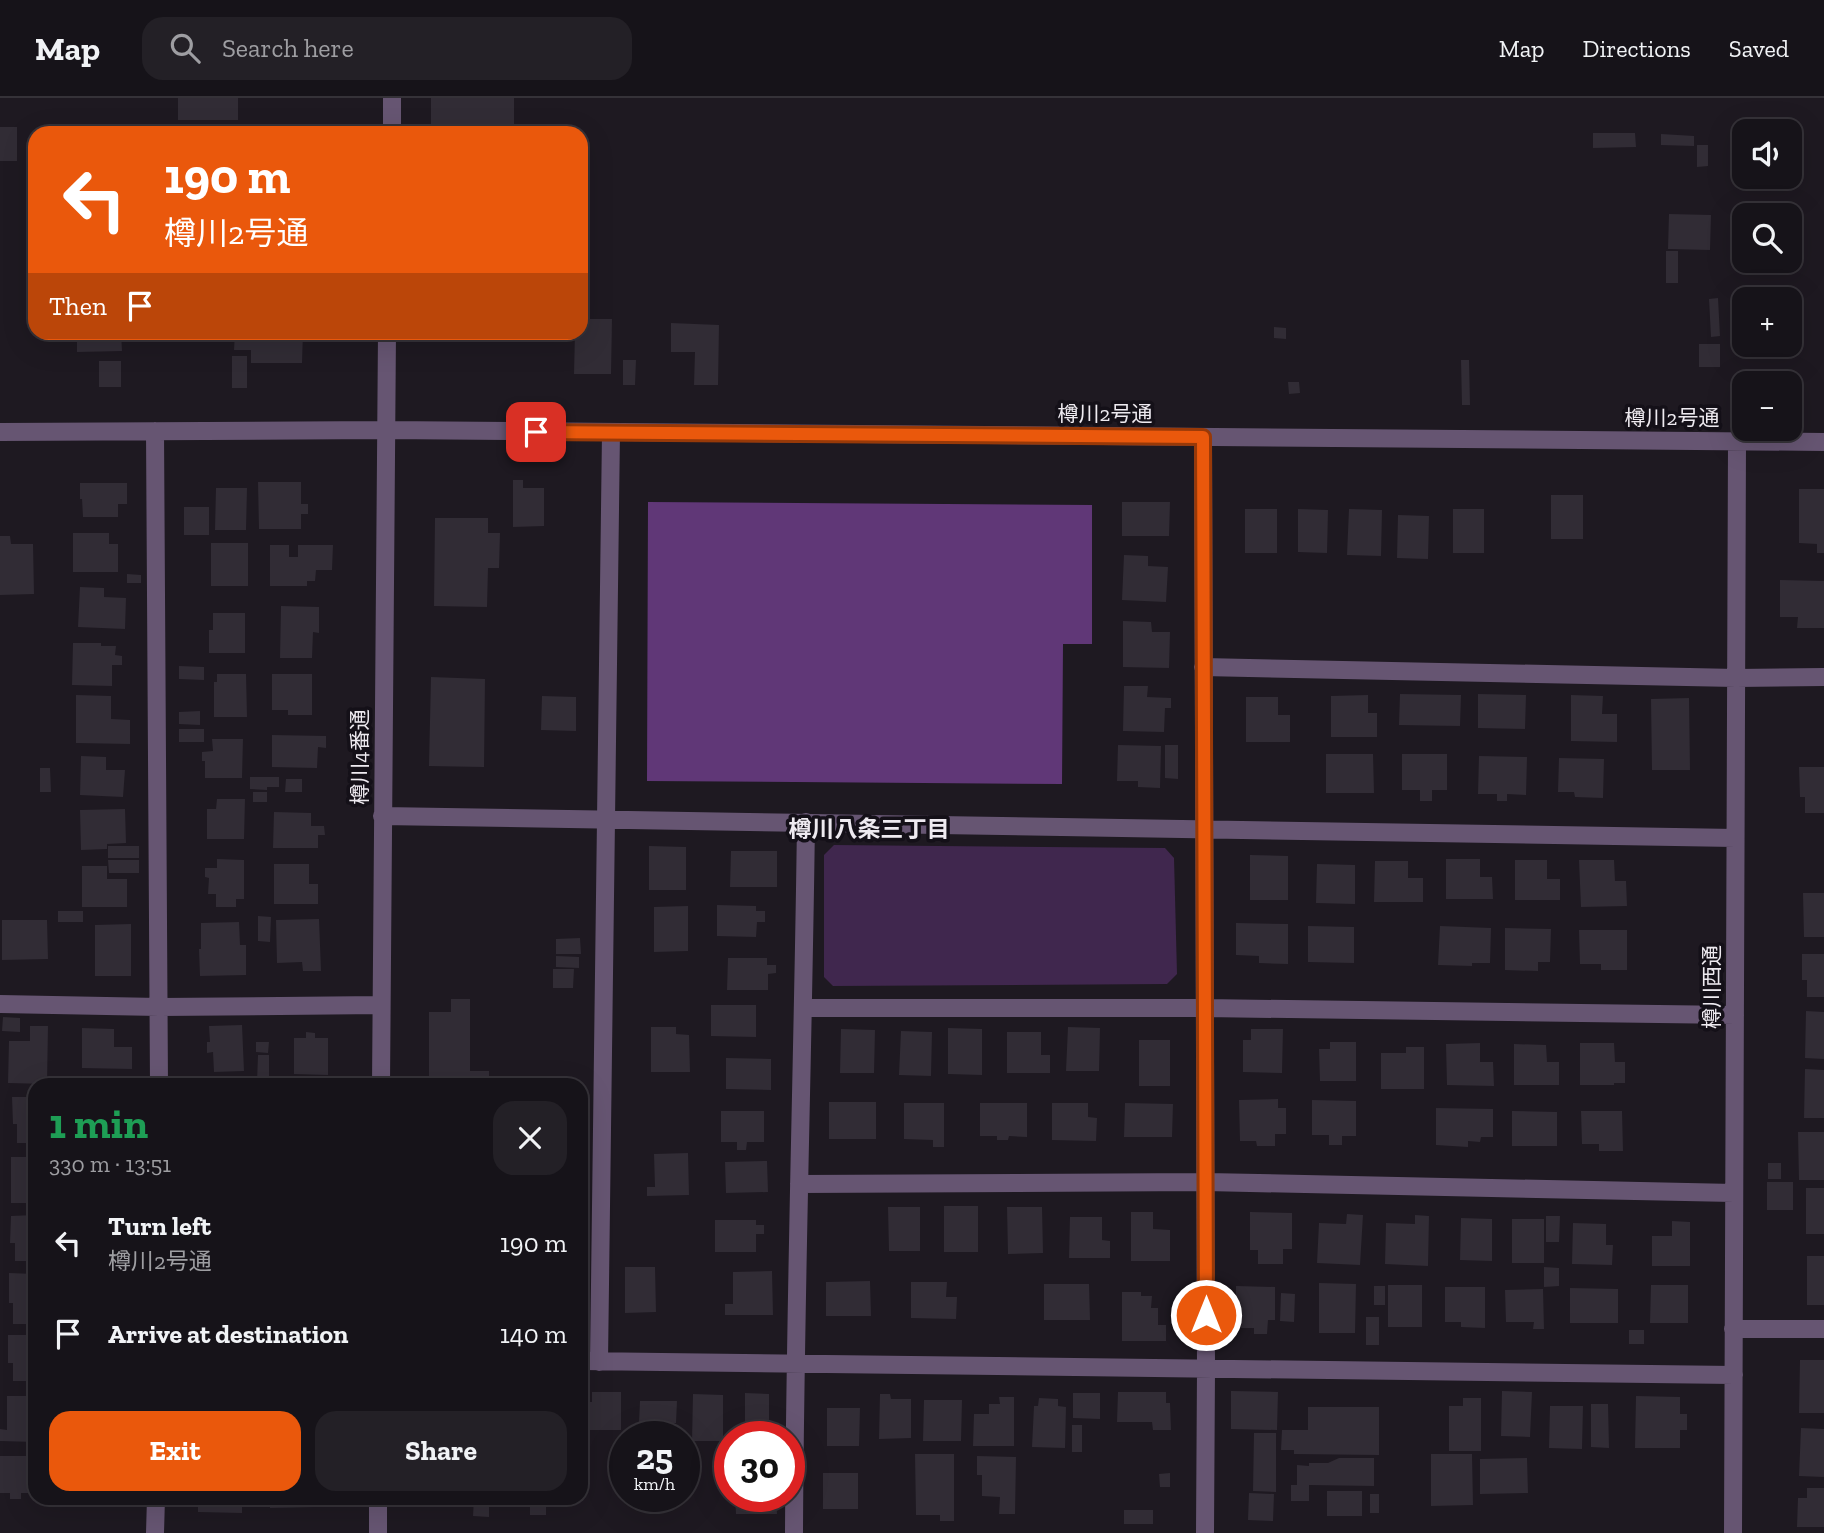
<!DOCTYPE html>
<meta charset="utf-8">
<style>
:root{--surface:#161319;--page:#232026;--text:#f1f3f6;--muted:#9e9ea2;--line:#353238;--accent:#ea580c}
body{margin:0;font-family:"Zilla Slab","Noto Sans JP",serif;background:var(--page);color:var(--text);height:100vh;display:flex;flex-direction:column;font-size:26px;white-space:nowrap}
*{box-sizing:border-box;margin:0}
p{font-size:23px;color:var(--muted)}
.icon{flex:none;width:38px;height:38px;fill:none;stroke:currentColor;stroke-width:2;stroke-linecap:round;stroke-linejoin:round}
.map{position:relative;flex:1;overflow:hidden}
.panel{position:absolute;left:28px;top:980px;width:560px;height:427px;display:flex;flex-direction:column;background:var(--surface);border-radius:21px;box-shadow:0 7px 28px #0002,0 0 0 2px var(--line)}
.panel>*{flex:none}
.hud{position:absolute;left:28px;top:28px;width:560px;height:214px;border-radius:21px;box-shadow:0 7px 28px #0002,0 0 0 2px var(--line);background:#ea580c;color:#fff;overflow:hidden}
.buttons{position:absolute;left:1732px;top:21px;display:grid;gap:14px}
.buttons a{display:grid;place-items:center;width:70px;height:70px;border-radius:14px;background:var(--surface);box-shadow:0 7px 28px #0002,0 0 0 2px var(--line);font-size:35px}
.speed{position:absolute;left:609px;top:1323px;display:flex;gap:14px;font-size:35px;font-weight:700;text-align:center}
.speed>*{display:grid;place-content:center;width:91px;height:91px;border-radius:50%;background:var(--surface);box-shadow:0 7px 28px #0002,0 0 0 2px var(--line);line-height:1}
.speed small{font-size:18px;font-weight:400}
.speed .limit{border:10px solid #d22;background:#fff;color:#111}
.pin{position:absolute;display:grid;place-items:center;width:60px;height:60px;color:#fff;margin:-30px;border-radius:14px;box-shadow:0 4px 10px #0006}
.me{position:absolute;width:77px;margin:-38px;rotate:0deg;stroke-linejoin:round;filter:drop-shadow(0 0 5px #0008)}
.turn{display:flex;align-items:center;gap:24px;height:147px;padding:0 21px;font-size:32px}
.turn .icon{width:91px;height:91px;stroke-width:2.5}
.turn b{display:block;font-size:49px;line-height:60px}
.then{display:flex;align-items:center;height:66px;padding:0 21px;background:#0003;gap:14px;font-size:26px}
.round{display:grid;place-items:center;flex:none;width:74px;height:74px;border-radius:21px;background:var(--page)}
.headline{display:flex;align-items:center;justify-content:space-between;height:119px;padding:0 21px}
h1{font-size:42px;font-weight:700;line-height:52px;color:#1e9e55}
.button{display:flex;gap:14px;margin-top:auto;padding:14px 21px}
.button a{flex:1;height:80px;border-radius:21px;background:var(--accent);color:#fff;font-size:28px;font-weight:700;line-height:80px;text-align:center}
.button a+a{background:var(--page);color:var(--text)}
ul{padding:0;list-style:none}
li{display:flex;align-items:center;gap:21px;height:91px;padding:0 21px}
li div{flex:1}
li b{display:block;font-size:26px}
li em{font-style:normal}
header{display:flex;align-items:center;gap:42px;box-sizing:border-box;height:98px;padding:0 35px;background:var(--surface);border-bottom:2px solid var(--line)}
header strong{font-size:33px}
nav{display:flex;gap:38px;margin-inline-start:auto;font-size:24px}
.search{width:490px;height:63px;background:var(--page);display:flex;align-items:center;gap:18px;box-sizing:border-box;padding:0 24px;border-radius:21px;color:var(--muted);font-size:26px}
.map>svg:first-child{display:block}
.green{fill:#40274e}
.water{fill:#603777}
.building{fill:#312c35}
.lines{fill:none;stroke-linecap:round;stroke-linejoin:round}
.minor{stroke:#665572;stroke-width:18}
.route-casing{stroke:#983908;stroke-width:18}
.route{stroke:#ea580c;stroke-width:12}
.labels{text-anchor:middle;stroke-width:7;stroke-linejoin:round;paint-order:stroke}
.street-label{font-size:21px;fill:#eeeaf0;stroke:#141018}
.neighbourhood-label{font-size:23px;font-weight:bold;fill:#eeeaf0;stroke:#141018}
</style>
<header>
<strong>Map</strong>
<div class="search"><svg class="icon" aria-label="search" viewBox="0 0 24 24"><circle cx="10" cy="10" r="6"/><path d="M15 15l6 6"/></svg>Search here</div>
<nav><a>Map</a><a>Directions</a><a>Saved</a></nav>
</header>
<div class="map">
<svg width="1824" height="1435" viewBox="0 0 1824 1435">
<rect width="100%" height="100%" fill="#1e1921"/>
<!-- green -->
<path class="green" d="M834,747L1165,750L1174,760L1177,876L1167,886L833,888L824,879V757Z"/>
<!-- water -->
<path class="water" d="M648,404L1092,407V546H1063L1062,686L647,683Z"/>
<!-- building -->
<path class="building" d="M178,0H238V22H178Z
M431,0H514V32H431Z
M160,28H240V35H160Z
M0,29H17V63H0Z
M1593,35H1635L1636,49L1593,50Z
M1661,36L1694,38V48L1661,47Z
M1697,47H1708V68L1697,69Z
M1669,116L1711,117L1710,152L1668,151Z
M1666,153H1678V185H1666Z
M1718,200L1720,238L1711,239L1709,201Z
M581,221H612L611,276H574L575,234H581Z
M671,225L719,227L718,287H694L695,254H671Z
M1274,229L1286,230V241L1274,240Z
M77,234H121L122,253L77,254Z
M235,234H303L302,265H251V252H234Z
M1699,246H1720V269H1699Z
M232,258H247V290H232Z
M623,262H636L635,287H623Z
M1461,262H1469L1470,307H1462Z
M99,263H121V289H99Z
M1288,284H1299L1300,295L1289,296Z
M513,382H523V390H544V428L513,429Z
M258,384H301V406H308V416H301V431H259Z
M80,385H127V406H118V419H83L82,401H80Z
M216,390H247L246,432H215Z
M1799,391H1824V455H1817V446L1799,445Z
M1551,397H1583V441H1551Z
M1122,404H1170L1169,438H1122Z
M184,409H209V437H184Z
M1245,411H1277V455H1245Z
M1298,411L1328,412L1327,455L1298,454Z
M1349,411L1382,412L1381,458L1347,457Z
M1453,411H1484V455H1453Z
M1398,417L1429,418L1428,461L1397,460Z
M435,420H488V435H500L499,470H488L487,509L434,508Z
M73,435H109V446H118V474H73Z
M0,438H10L11,446H33L34,496L0,497Z
M211,445H248V488H211Z
M270,447H289V459H298V447H333L332,472H316L315,483H307V488H270Z
M1124,457L1148,458V468L1168,469L1166,504L1122,502Z
M127,476L141,477V485H127Z
M1780,482L1824,483V530H1797L1798,519H1780Z
M80,489L104,490V499L126,500L125,531L78,529Z
M281,508L319,509V535L313,534L312,560H280Z
M213,515H245V555H209V532H213Z
M1123,523L1151,524L1152,534H1170L1169,570L1123,569Z
M73,545H101V548H116L115,557L122,558V567H112V588L72,587Z
M179,568L204,569V582L179,581Z
M217,576H246L247,619H214V584H217Z
M272,576H312V617H288V612H272Z
M431,579L485,581L484,669L429,668Z
M1124,588H1148L1147,599L1171,600V610H1165L1164,634L1123,633Z
M1400,596L1461,597L1460,628L1399,627Z
M1478,596L1526,597L1525,631L1478,630Z
M76,597L111,598V621L130,622V646L76,645Z
M1368,597V615H1377V639H1331V598Z
M1571,597L1603,598L1602,616H1617V644L1571,643Z
M542,598L576,599V633L541,632Z
M1246,599H1278V617H1290V644H1246Z
M1689,600L1690,672H1652L1651,601Z
M200,613V627L179,626V614Z
M179,631H204V644H179Z
M272,637L326,638V650L318,649L317,670L272,669Z
M212,641H243L242,680H205V663H202V654L213,653Z
M1118,647L1161,648L1160,690L1138,689V683H1117Z
M1165,647H1178V681L1165,680Z
M1326,656H1373L1374,695H1326Z
M1402,656H1447V692H1432V703H1420V692H1402Z
M81,658L106,659V672H125L123,699L80,697Z
M1479,658L1527,659L1526,697L1507,696V703H1497V696H1478Z
M1559,660L1604,661L1603,700L1575,699L1574,694H1558Z
M1799,669H1824V715H1805V699H1800Z
M40,670H50L51,694H40Z
M250,679H279V689H267V692L250,691Z
M286,681H302V694H285Z
M253,694H267V704H253Z
M217,701H245L244,741H207V711H216Z
M125,711L126,745L107,746V751L81,752L80,712Z
M274,714L311,715V728H324L325,737H318V750H273Z
M108,748H139V760H108Z
M649,748L686,749V792H649Z
M731,753H777V789H730Z
M1250,757L1288,758V802H1250Z
M217,761L244,762V801H236V809H216V796H208L209,780L205,779V770H217Z
M1446,761H1480V779H1492L1493,801H1446Z
M108,762H139V775H109Z
M1515,762H1547V781H1560V802H1515Z
M1579,762H1614L1615,783H1626L1627,808L1581,809Z
M1375,763H1408V780H1423V804H1374Z
M274,766H309V786H318V806H274Z
M1317,766L1355,767V806L1316,805Z
M82,768H107V781H127V809H82Z
M1803,795H1824V839H1804Z
M717,807L756,808V813H765V824H757L756,839L717,838Z
M688,808V853L654,854V809Z
M58,813H83V824H58Z
M258,818L271,819L270,844L258,843Z
M319,821L321,873H303L302,864L277,865L276,822Z
M2,822H47L48,861L2,862Z
M239,824L240,847H246V877L200,878L199,851H201V825Z
M1236,825L1288,826V866L1259,865V858L1236,857Z
M131,826V878H95V827Z
M1308,828L1354,829V865L1308,864Z
M1440,828L1491,830L1490,865H1472V868L1438,867Z
M1505,830L1551,831L1550,864H1538V873L1505,872Z
M1579,832H1627V872H1601V866H1580Z
M580,840L581,856H556V841Z
M1802,856H1824V899H1807V882H1802Z
M556,858L579,859V870L556,869Z
M728,860H767V867H776V875L768,876V892H727Z
M553,871H574L573,890H553Z
M451,901H470V973H489V987H429V914H451Z
M711,907H756V939L711,938Z
M1806,913L1824,914V961L1805,960Z
M3,919L20,920V934L2,933Z
M242,927L244,973L214,974L213,954L207,955V944H210L209,928Z
M30,928H48L47,986L8,985L9,943H30Z
M651,929H676V936L689,937L690,974H651Z
M1068,929L1100,930L1099,973H1066Z
M82,930L114,931V949H132V971L82,970Z
M948,930L982,931V977L948,976Z
M841,931L875,932L874,975H840Z
M1251,931H1283L1282,975L1243,974V942H1251Z
M901,933L932,934L931,978L899,977Z
M306,934L315,935V940H328V977L294,976V940H306Z
M1007,934H1041V957H1050V975H1007Z
M1139,942H1170V988H1139Z
M256,944H269L268,955L256,954Z
M1330,944H1356V983H1320L1319,951H1330Z
M1480,945V964H1493L1494,988L1447,987L1446,946Z
M1580,945H1614L1615,964H1625V985H1614V987H1580Z
M1514,946L1546,947L1547,964H1559V987H1514Z
M1406,949H1424V991H1381V955H1406Z
M258,957H269V984H257Z
M726,960L771,961V992L726,991Z
M1805,971L1824,972V1020H1804Z
M60,978H79L80,987H60Z
M12,999H35V1045H17V1026H13Z
M1278,1001V1010H1286V1036H1275V1048H1257L1256,1043H1240L1239,1002Z
M1312,1002L1356,1003V1038H1342V1047H1329V1037H1312Z
M829,1004H876V1041H829Z
M904,1005H944V1049H933V1042L904,1041Z
M980,1005H1027V1039L1009,1038L1008,1042H997V1038H980Z
M1052,1005H1088V1019L1097,1020L1096,1043L1052,1042Z
M1125,1005L1173,1006L1172,1039H1124Z
M1436,1010L1493,1011V1039H1481L1480,1044L1468,1043V1049L1436,1047Z
M721,1013H764V1044H747L746,1052H737V1044H721Z
M1512,1013L1557,1014V1048H1512Z
M1581,1013H1622L1623,1053H1599V1046H1582Z
M1798,1034H1824V1082H1799Z
M688,1055L689,1097L647,1098V1089H655L654,1056Z
M11,1059H35V1105H11Z
M767,1063L768,1094L726,1095L725,1064Z
M1768,1065H1781V1081H1768Z
M1767,1084H1793V1112H1767Z
M1806,1090H1824V1136H1806Z
M944,1108H978V1154H944Z
M888,1109H920V1153H889Z
M1007,1109H1042L1043,1155L1008,1156Z
M1131,1114H1153V1131L1170,1132V1163H1131Z
M1250,1114L1292,1115V1151H1283V1166H1258V1152H1250Z
M1347,1116L1363,1117L1360,1167L1317,1165L1319,1125L1346,1126Z
M35,1117V1163H15V1145H10L11,1118Z
M1415,1117L1429,1118L1428,1168L1385,1166L1386,1125L1415,1126Z
M1546,1118H1560L1559,1144H1546Z
M1070,1119H1102V1142L1110,1143V1160H1069Z
M1461,1120L1492,1121V1163L1460,1162Z
M1512,1121H1544V1165H1512Z
M715,1122H756V1127H764V1136H756V1154H715Z
M1672,1123L1690,1124V1168H1652V1138H1672Z
M1573,1125L1606,1126V1147H1613L1612,1167L1572,1166Z
M1807,1158H1824V1207H1807Z
M625,1169H655L656,1214L625,1215Z
M1544,1169L1559,1170V1188L1544,1189Z
M772,1173L773,1217H725V1206H733V1174Z
M9,1175L35,1176V1226H13V1205H9Z
M870,1183L871,1218H826V1184Z
M911,1184H947L946,1199H957L956,1221L911,1220Z
M1319,1185L1356,1186L1355,1235H1319Z
M1044,1186H1089L1090,1222H1044Z
M1388,1187H1422V1229H1388Z
M1651,1187H1688V1225H1650Z
M1236,1188L1275,1189V1222H1268L1267,1236H1254V1230H1236Z
M1374,1188H1385V1207H1374Z
M1445,1189H1485V1230L1461,1229V1224H1445Z
M1570,1190L1618,1191V1225H1570Z
M1543,1191L1544,1231H1533L1534,1224H1506L1505,1192Z
M1122,1194H1141V1198H1152L1151,1210H1158V1227H1166V1243H1122Z
M1281,1195L1295,1196L1294,1224L1280,1223Z
M1366,1219H1379V1247H1366Z
M1629,1232H1644V1246H1629Z
M8,1237H35V1283H13V1265H8Z
M1800,1262H1824V1315H1799Z
M1231,1293L1278,1294L1277,1332L1231,1331Z
M1502,1293L1532,1294L1530,1339L1501,1338Z
M592,1294H621V1332H581V1304H592Z
M1118,1294H1166V1305H1170L1171,1332H1153L1152,1324H1117Z
M745,1295L769,1296V1339H745Z
M1073,1295H1100V1321L1073,1320Z
M693,1296L723,1297V1343H692Z
M880,1296H890L891,1301H911V1340L879,1341Z
M7,1298H35V1344L0,1343V1331L7,1332Z
M1636,1298L1680,1299V1316H1687V1332H1680V1350H1635Z
M999,1299H1014V1348H973L974,1316H989V1306H1000Z
M1039,1300L1058,1301V1308L1066,1309L1065,1350L1032,1349L1034,1308H1038Z
M1463,1300H1481V1353H1449V1308H1463Z
M924,1302H962L961,1343H923Z
M640,1303H677L676,1325H639Z
M1591,1306H1608L1609,1350L1591,1349Z
M1550,1308H1583L1582,1351L1549,1350Z
M1308,1309H1379V1357L1294,1356V1352H1281L1282,1332H1308Z
M827,1310H860L859,1348H827Z
M1072,1327H1082V1354H1072Z
M1801,1330L1824,1331V1379L1799,1378Z
M1254,1335H1276V1394L1253,1393Z
M915,1356H954V1423H940V1417H916Z
M1431,1356H1472L1473,1407L1431,1408Z
M0,1358H35V1395H21V1401H10V1395H0Z
M977,1358L1016,1359L1015,1416H999L1000,1399L982,1398V1377H977Z
M1339,1360H1374V1388L1309,1387V1403H1291V1387H1297V1367L1309,1368V1365H1328Z
M1527,1360L1528,1395L1480,1396V1361Z
M823,1375H858V1411H823Z
M1170,1375V1389H1160L1159,1376Z
M1807,1390H1824V1429H1797L1798,1400H1807Z
M1327,1393H1362V1418H1327Z
M1249,1395L1274,1396L1273,1423L1248,1422Z
M1370,1396H1379V1415H1370Z
M640,1398H676V1401H664V1405H640Z
M735,1398H776L777,1416H736Z
M71,1400H115V1404H106V1409H76V1405L71,1406Z
M198,1400H242V1415L198,1414Z
M269,1400H315V1409L270,1410Z
M474,1400H489V1419L473,1418Z
M505,1400H518V1409H505Z
M530,1400H546V1417H530Z
M1124,1412H1153V1426H1124Z"/>
<g class="lines">
<!-- minor -->
<path class="minor" d="M392,35V0
M155,333L159,987
M0,334L385,332L1824,344
M1203,339L1206,1271L1205,1435
M1203,569L1736,580L1824,579
M382,718L1735,740
M0,906L159,909L381,907
M803,910H1205L1735,917
M381,987L387,234
M799,1086L1206,1084L1734,1095
M1733,1231H1824
M581,1263L1734,1277
M599,1264L611,334
M155,1435L156,1400
M378,1435V1400
M794,1435C795,1198 803,961 806,724
M1733,1435L1737,344"/>
</g>
<g class="lines">
<!-- route casing -->
<g class="route-casing">
<path id="route" d="M536,334L1203,339L1206,1217"/>
</g>
<!-- route -->
<use href="#route" class="route"/>
</g>
<g class="labels">
<!-- street labels -->
<g class="street-label">
<text x="1105" y="323">樽川2号通</text>
<text x="1672" y="327">樽川2号通</text>
<text transform="translate(360 659) rotate(-90)" y="7">樽川4番通</text>
<text transform="translate(1712 889) rotate(-90)" y="7">樽川西通</text>
</g>
<!-- neighbourhood labels -->
<g class="neighbourhood-label">
<text x="869" y="739">樽川八条三丁目</text>
</g>
</g>
</svg>
<div class="buttons">
<a><svg class="icon" aria-label="sound" viewBox="0 0 24 24"><path d="M4 9h4l5-4v14l-5-4H4zM17 9q2 3 0 6"/></svg></a>
<a><svg class="icon" aria-label="search" viewBox="0 0 24 24"><circle cx="10" cy="10" r="6"/><path d="M15 15l6 6"/></svg></a>
<a>+</a>
<a>−</a>
</div>
<div class="speed"><div>25<small>km/h</small></div><div class="limit">30</div></div>
<div class="pin" style="left:536px;top:334px;background:#d93025"><svg class="icon" aria-label="arrive" viewBox="0 0 24 24"><path d="M6 21V4h12l-3 4 3 4H6"/></svg></div>
<svg class="me" style="left:1206px;top:1217px" viewBox="-20 -20 40 40"><circle r="17" fill="#ea580c" stroke="#fff" stroke-width="3"/><path d="M0-11L8 9 0 5-8 9z" fill="#fff"/></svg>
<div class="hud">
<div class="turn"><svg class="icon" aria-label="left" viewBox="0 0 24 24"><path d="M17 20v-9H6M10 6l-5 5 5 5"/></svg><div><b>190 m</b>樽川2号通</div></div>
<div class="then">Then<svg class="icon" aria-label="arrive" viewBox="0 0 24 24"><path d="M6 21V4h12l-3 4 3 4H6"/></svg></div>
</div>
<section class="panel">
<div class="headline"><div><h1>1 min</h1><p>330 m · 13:51</p></div><a class="round"><svg class="icon" aria-label="close" viewBox="0 0 24 24"><path d="M6 6l12 12M18 6L6 18"/></svg></a></div>
<ul>
<li><svg class="icon" aria-label="left" viewBox="0 0 24 24"><path d="M17 20v-9H6M10 6l-5 5 5 5"/></svg><div><b>Turn left</b><p>樽川2号通</p></div><em>190 m</em></li>
<li><svg class="icon" aria-label="arrive" viewBox="0 0 24 24"><path d="M6 21V4h12l-3 4 3 4H6"/></svg><div><b>Arrive at destination</b></div><em>140 m</em></li>
</ul>
<div class="button"><a>Exit</a><a>Share</a></div>
</section>
</div>
